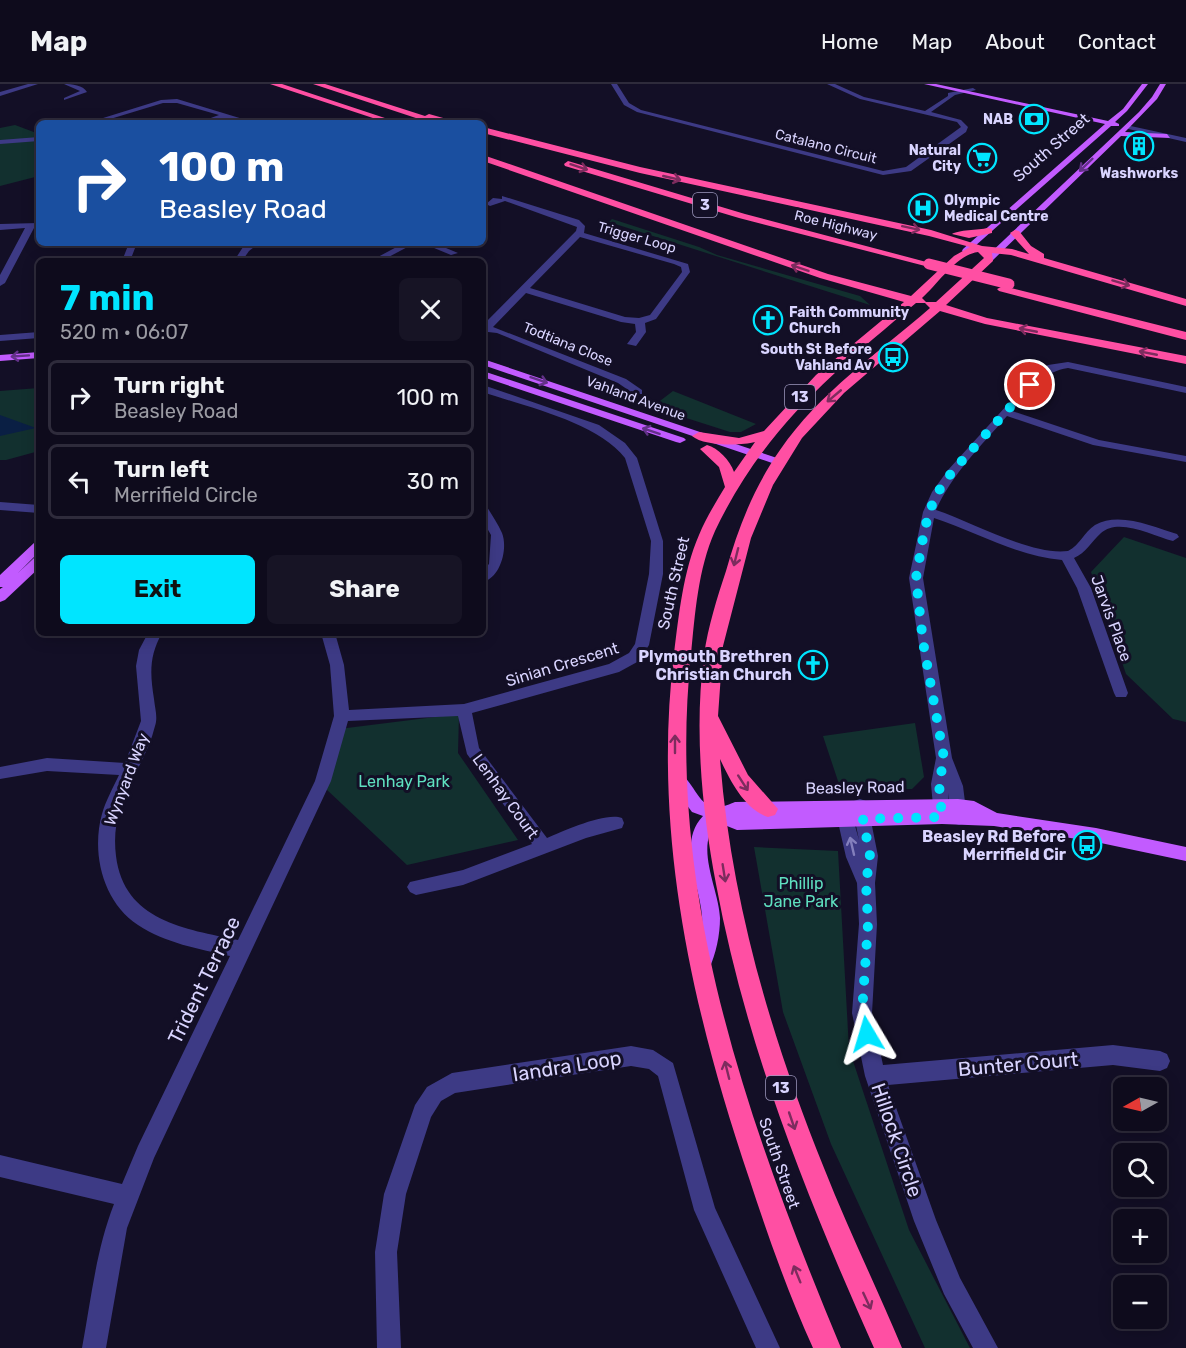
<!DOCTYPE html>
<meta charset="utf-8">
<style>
:root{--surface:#0e0b1c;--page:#171425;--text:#f1f3f6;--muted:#9b9ba3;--line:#2e2b3b;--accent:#00e5ff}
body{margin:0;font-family:Rubik,sans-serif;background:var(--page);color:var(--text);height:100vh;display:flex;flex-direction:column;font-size:22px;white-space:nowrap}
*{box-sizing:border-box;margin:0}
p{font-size:20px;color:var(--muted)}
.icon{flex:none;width:33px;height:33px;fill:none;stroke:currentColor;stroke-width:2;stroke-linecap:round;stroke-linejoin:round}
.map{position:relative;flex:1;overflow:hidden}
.drawer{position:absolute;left:36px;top:174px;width:450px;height:378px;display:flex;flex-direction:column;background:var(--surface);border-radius:9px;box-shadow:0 3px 15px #0003,0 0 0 2px var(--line)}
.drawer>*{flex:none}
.top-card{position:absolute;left:36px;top:36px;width:450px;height:126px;border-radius:9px;box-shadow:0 3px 15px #0003,0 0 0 2px var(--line);background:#1a4fa0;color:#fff;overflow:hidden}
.needle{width:39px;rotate:262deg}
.controls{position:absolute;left:1113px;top:993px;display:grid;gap:12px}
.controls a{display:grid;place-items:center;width:54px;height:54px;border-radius:9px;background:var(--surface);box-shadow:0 3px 15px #0003,0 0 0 2px var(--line);font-size:30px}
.pin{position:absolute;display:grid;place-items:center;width:51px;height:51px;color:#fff;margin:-26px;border:3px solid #fff;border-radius:50%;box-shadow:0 2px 6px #0007}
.me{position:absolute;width:66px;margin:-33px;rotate:353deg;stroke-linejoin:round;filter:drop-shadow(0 0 4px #0008)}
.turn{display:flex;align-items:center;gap:21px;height:126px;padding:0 24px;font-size:27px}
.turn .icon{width:78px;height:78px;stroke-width:2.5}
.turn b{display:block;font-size:42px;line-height:51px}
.round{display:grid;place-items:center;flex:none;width:63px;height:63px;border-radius:9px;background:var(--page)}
.overview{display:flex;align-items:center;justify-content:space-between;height:102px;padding:0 24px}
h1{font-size:36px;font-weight:700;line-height:45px;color:var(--accent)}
.action{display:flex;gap:12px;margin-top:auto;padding:12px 24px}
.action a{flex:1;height:69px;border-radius:9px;background:var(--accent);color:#111;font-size:24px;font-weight:700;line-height:69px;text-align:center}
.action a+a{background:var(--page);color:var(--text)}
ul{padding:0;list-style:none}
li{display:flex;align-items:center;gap:18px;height:75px;margin:0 12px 9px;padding:0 12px;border:3px solid var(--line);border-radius:9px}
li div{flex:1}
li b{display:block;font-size:22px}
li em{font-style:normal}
header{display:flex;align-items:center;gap:36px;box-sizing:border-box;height:84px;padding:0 30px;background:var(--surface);border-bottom:2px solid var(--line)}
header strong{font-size:28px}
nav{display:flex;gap:33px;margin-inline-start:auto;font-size:21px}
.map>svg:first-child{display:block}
.green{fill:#12302f}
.water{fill:#0a1f44}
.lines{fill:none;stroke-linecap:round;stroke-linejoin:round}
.minor{fill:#3d3a85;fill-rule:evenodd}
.major{fill:#c25bff;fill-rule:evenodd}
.highway{fill:#ff4fa3;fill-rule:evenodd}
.highway-bridge{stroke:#ff4fa3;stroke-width:11}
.oneway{stroke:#623188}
.oneway2{stroke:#7d2c5e}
.oneway3{stroke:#837fbc}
.route{stroke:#00e5ff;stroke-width:10;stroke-dasharray:0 18}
.labels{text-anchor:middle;stroke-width:6;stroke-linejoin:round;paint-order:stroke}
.far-poi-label{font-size:14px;font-weight:bold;fill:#d9d4ff;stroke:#130f26;text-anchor:end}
.far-street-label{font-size:14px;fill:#d9d4ff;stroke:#130f26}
.shield{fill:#130f26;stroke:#9e99be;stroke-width:1.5}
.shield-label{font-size:15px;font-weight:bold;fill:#d9d4ff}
.street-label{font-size:16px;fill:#d9d4ff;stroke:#130f26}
.poi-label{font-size:16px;font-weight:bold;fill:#d9d4ff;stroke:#130f26;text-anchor:end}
.park-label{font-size:16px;fill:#5fe0c0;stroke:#130f26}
.near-street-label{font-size:20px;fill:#d9d4ff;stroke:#130f26}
</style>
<header>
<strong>Map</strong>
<nav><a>Home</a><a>Map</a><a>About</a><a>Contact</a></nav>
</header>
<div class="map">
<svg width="1186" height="1264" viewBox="0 0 1186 1264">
<rect width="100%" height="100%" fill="#130f26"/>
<!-- green -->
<path class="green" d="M15,41L39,50V92L0,102V44Z
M612,135L699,163L717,171L860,212L870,221L609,138Z
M39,304V367L6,376H0V307Z
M673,307L756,340L741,348H730L652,323Z
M1124,453L1186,474V638L1173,635L1126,590L1091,488Z
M459,630L458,669L518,756L407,781L326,705L339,645Z
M915,639L924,693L912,705L841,706L823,652Z
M754,763L838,767L849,965L909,1146L970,1264H925L831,1060L783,928Z"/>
<!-- water -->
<path class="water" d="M0,331L36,344L0,352Z"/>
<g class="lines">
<!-- minor -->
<path class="minor" d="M28,0H38L0,12V8Z
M64,0C72,0 83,1 87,8L64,16V14L80,7Z
M611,0H617L629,19L641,26L883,87L906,83L961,43L957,38L860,15L827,0H835L864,13L925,27L948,12V9L973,4L976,6L955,11L931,28L961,36L968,43L966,48L911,87L883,91L637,28L624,21Z
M177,15L256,39C246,39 237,36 226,34C217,33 207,39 197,39L219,31L177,19H163L97,39H87L161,16Z
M1126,41L1186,54V58L1124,44Z
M39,53V57L0,60V56Z
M38,102L39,106H35L34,104Z
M502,112L579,136L585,142L584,149L688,180L690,188L656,235L645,239L646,248L636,262L627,260L636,248L635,240L621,238L526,209L493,243L626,295L642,306V310H634L618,299L497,249L488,248L483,250V241L576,147L577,143L505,117L490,122L486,120L493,114L502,115ZM580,153L674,180L681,183L682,188L650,231L639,234L625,233L530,204Z
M39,139V143L34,144L5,199L0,202V191L25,144L0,146V140Z
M129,159H137L130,177H122Z
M249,159H259L249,167L242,177H234L243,163Z
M404,159H415L383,176L376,174Z
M422,159H434L458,169L451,171Z
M39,248V254L0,257V251Z
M1068,278L1186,303V309L1068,284C1043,287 1029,309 1012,327L1099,356L1186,372V378L1093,361L1007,332C981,362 952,390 936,426C972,438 1032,472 1068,467C1080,461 1084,448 1095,441C1119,427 1154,443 1177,450L1179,453L1173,457C1153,452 1119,433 1101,449C1091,458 1086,469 1074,474L1091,504L1128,609L1126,613H1116L1114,609L1077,504L1062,476C1016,472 977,448 934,434L923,494L952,674L963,702L967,734L965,739L959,741L953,739L948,709L950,733L948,738L942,740L936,738L934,733L931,700L936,674L909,494L923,428L932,408L948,386L1039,286L1048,281Z
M483,301L599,341L625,359L637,374L663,457V490L649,561L639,577L619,588L472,629L479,664L547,754C564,747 605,728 622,734L624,739L622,744L586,754L463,801L416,811L410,808L407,803L410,798L463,786L532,760L467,670L458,632L348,637L331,697L154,1074L127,1144L106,1264H82C91,1216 96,1166 114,1120L0,1093V1071L122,1100L138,1062L230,872C199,865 165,859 138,841C103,818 91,769 102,730C106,716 113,704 119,691L47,687L0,695V683L47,674L125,679L141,637L136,582L139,566L148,549H162C149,572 150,590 154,615C155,625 158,633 155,642C148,671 130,695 121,723C115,739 114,756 116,772C124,837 185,845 238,856L315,697L334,632L330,581L321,549H335L344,581L349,626L464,620L609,580L629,569L635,560L649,490L651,457L625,374C597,338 526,323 483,308Z
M0,418L39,421V429L0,426Z
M483,422L487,423C492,431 498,440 502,449C508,464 501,493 483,498V486L489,480L491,451L483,437Z
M860,715L866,717L868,722L878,772L875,799L877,840L872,929L883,981L1113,961L1160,967L1167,970L1170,977L1167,984L1160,987L1113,981L888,1001L936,1136L960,1194L998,1264H973L944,1210L914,1137L865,992L852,929L859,840L857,799L846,773L835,725L837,720L843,718L849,720L859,756L852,722L854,717Z
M631,962L653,966L673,979L715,1124L780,1264H756L694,1126L658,992L649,985L631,982L455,1009L441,1017L431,1033L406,1110L397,1168L401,1264H377L375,1168L384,1110L415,1021L427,1003L452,989Z"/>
<!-- major -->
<path class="major" d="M924,0H936L1108,37L1123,25L1142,0H1148L1127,27L1115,38L1119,40V42H1111L966,170L962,167L963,165L1105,40Z
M1160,0H1166L1157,15L1125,48L1167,50L1170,54L1121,52L992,177H986V173L1139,28L1152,13Z
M39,268V274L0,277V271Z
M483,275L783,376L785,378L783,380H775L483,281Z
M483,287L684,354L686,356L680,359L676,358L483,293Z
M39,457V468L18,489L34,474L39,473V484L5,516L0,518V505L3,503H0V491L35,458Z
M677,689C694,694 696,722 716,723C721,724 730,720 735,718L958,715L974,717L997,729L1096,744L1186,763V777L1096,758L994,742L942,740L737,746L717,738C694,763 719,805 720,834C720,851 716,870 709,885L703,888L697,885L694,879C698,864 703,848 702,832C700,802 677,759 703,732L692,728L671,700L669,695L671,690Z"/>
<!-- highway -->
<path class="highway" d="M270,0H282L400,39H388Z
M313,0H325L425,32L429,30L461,39H431Z
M483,43L640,83L931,146L982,162L1012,165L1029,170L1010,149L1015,146L1019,147L1031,162L1044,170V174L1186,215V222L1011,171L992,169L993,177L946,221L987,234L1186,272V280L985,240L940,227L844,309L802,354L773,401L751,454L723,562L718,632L748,691L778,725L775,731L768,733C744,725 730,696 720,675C731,817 771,953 824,1084C848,1145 877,1204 902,1264H874C807,1114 746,962 716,800C702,726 694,647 704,571C708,543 717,514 726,487C738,444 754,403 780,366C819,309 878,269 930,224L925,219H916C832,289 763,346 715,447C698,485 695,530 691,571C665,812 750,1045 841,1264H813C788,1209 768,1152 749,1094C692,925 652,749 674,570C679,530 683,488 699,451C706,434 716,418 725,403L719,383L700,365L707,361C718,364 730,376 734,388L755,358C741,362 703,362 692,352L699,348L739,354L764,347L816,291L904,218L820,194L483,77V71L828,190L911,212L954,172L970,163L929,152L640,89L483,49ZM978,168L984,174L936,218H926L922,214C938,200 956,171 978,168Z
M568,77L745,130L934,180L929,183L739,134L565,82L564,80Z
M988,144L992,145V149L969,154L952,150C958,146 978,146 988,144Z
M1003,202L1186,248V256L999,207L997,205Z"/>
<!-- highway-bridge -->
<path class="highway-bridge" d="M929,180L1009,200"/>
</g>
<!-- one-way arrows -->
<defs><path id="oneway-shaft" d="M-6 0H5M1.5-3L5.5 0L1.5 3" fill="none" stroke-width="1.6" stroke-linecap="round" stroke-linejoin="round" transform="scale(1.5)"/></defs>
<g class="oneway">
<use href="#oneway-shaft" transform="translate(1086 81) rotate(136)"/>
<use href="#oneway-shaft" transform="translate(20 272) rotate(176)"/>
<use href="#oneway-shaft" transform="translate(539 296) rotate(19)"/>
<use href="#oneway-shaft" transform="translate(651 347) rotate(-162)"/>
</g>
<g class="oneway2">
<use href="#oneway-shaft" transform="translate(579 83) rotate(18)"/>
<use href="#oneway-shaft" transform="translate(672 94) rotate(13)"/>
<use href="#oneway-shaft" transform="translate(911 144) rotate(12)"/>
<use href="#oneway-shaft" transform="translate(800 184) rotate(-161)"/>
<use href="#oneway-shaft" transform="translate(1121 199) rotate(17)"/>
<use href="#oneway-shaft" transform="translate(1028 246) rotate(-169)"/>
<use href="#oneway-shaft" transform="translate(1148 269) rotate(-169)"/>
<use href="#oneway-shaft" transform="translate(834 312) rotate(140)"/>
<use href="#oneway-shaft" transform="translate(736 473) rotate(104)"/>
<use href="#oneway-shaft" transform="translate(675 660) rotate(-90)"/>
<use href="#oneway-shaft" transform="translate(743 699) rotate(57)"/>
<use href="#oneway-shaft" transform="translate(724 789) rotate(81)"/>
<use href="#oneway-shaft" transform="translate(727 986) rotate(-104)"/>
<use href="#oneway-shaft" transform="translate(792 1037) rotate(71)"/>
<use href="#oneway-shaft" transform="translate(797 1190) rotate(-112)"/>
<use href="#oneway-shaft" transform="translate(867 1217) rotate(65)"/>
</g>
<use class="oneway3" href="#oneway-shaft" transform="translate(852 762) rotate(-103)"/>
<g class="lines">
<!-- route -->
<path class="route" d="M867,950L862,929L868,840L866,799L870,772L863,735L942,733L939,700L944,674L923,558L916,494L924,448L929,428L938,408L952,388L1030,301"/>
</g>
<!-- icons -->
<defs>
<g id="bank-ring" transform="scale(1.5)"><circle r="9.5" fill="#130f26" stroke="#00e5ff" stroke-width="1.5"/><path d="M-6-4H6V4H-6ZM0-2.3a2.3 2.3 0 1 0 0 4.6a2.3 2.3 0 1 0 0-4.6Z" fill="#00e5ff"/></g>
<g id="building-ring" transform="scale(1.5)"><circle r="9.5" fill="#130f26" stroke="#00e5ff" stroke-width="1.5"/><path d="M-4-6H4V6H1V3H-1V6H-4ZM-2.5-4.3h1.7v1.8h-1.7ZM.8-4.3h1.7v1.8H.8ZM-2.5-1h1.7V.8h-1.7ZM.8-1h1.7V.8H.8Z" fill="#00e5ff"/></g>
<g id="supermarket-ring" transform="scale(1.5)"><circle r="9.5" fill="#130f26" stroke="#00e5ff" stroke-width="1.5"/><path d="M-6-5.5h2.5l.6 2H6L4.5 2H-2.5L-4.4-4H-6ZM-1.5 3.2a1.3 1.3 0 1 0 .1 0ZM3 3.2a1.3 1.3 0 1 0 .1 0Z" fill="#00e5ff"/></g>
<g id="hospital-ring" transform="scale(1.5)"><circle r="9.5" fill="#130f26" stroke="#00e5ff" stroke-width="1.5"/><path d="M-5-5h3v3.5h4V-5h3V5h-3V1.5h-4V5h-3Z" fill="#00e5ff"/></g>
<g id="church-ring" transform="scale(1.5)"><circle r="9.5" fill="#130f26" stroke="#00e5ff" stroke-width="1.5"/><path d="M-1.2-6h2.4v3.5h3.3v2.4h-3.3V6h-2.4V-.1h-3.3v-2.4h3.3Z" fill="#00e5ff"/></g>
<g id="bus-ring" transform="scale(1.5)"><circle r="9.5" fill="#130f26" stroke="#00e5ff" stroke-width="1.5"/><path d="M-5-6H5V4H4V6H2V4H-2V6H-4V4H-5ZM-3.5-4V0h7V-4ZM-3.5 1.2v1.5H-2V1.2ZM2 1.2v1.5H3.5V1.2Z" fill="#00e5ff"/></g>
</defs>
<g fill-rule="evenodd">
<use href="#bank-ring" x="1034" y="35"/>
<use href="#building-ring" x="1139" y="62"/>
<use href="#supermarket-ring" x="982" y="74"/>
<use href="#hospital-ring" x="923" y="124"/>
<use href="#church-ring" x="768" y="236"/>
<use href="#bus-ring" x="893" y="273"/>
<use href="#church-ring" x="813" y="581"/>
<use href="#bus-ring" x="1087" y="761"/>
</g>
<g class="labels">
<!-- far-poi labels -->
<g class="far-poi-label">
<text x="1013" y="40">NAB</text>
<text x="961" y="71">Natural<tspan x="961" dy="16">City</tspan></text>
<text x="1139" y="94" text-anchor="middle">Washworks</text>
<text x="944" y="121" text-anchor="start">Olympic<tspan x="944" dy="16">Medical Centre</tspan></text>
<text x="789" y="233" text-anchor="start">Faith Community<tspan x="789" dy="16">Church</tspan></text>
<text x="872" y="270">South St Before<tspan x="872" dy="16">Vahland Av</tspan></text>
</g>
<!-- far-street labels -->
<g class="far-street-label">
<text transform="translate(826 62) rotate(14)" y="5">Catalano Circuit</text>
<text transform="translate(836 141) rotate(14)" y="5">Roe Highway</text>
<text transform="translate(637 153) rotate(16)" y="5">Trigger Loop</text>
<text transform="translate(568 260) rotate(22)" y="5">Todtiana Close</text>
<text transform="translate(636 314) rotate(20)" y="5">Vahland Avenue</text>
</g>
<!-- shield labels -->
<g class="shield">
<rect x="693" y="109" width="24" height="24" rx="4.5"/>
<rect x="785" y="301" width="30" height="24" rx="4.5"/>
<rect x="766" y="992" width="30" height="24" rx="4.5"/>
</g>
<g class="shield-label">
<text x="705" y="126">3</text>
<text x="800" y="318">13</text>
<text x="781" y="1009">13</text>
</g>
<!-- street labels -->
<g class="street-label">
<text transform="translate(1051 63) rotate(-41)" y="6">South Street</text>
<text transform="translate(673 499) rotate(-77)" y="6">South Street</text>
<text transform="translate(1112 534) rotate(70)" y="6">Jarvis Place</text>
<text transform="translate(562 580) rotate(-17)" y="6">Sinian Crescent</text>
<text transform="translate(126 695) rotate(-69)" y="6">Wynyard Way</text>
<text transform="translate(855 703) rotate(-1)" y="6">Beasley Road</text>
<text transform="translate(506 712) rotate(54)" y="6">Lenhay Court</text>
<text transform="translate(780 1079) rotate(71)" y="6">South Street</text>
</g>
<!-- poi labels -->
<g class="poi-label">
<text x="792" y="578">Plymouth Brethren<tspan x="792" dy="18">Christian Church</tspan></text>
<text x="1066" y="758">Beasley Rd Before<tspan x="1066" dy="18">Merrifield Cir</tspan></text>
</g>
<!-- park labels -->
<g class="park-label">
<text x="404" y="703">Lenhay Park</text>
<text x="801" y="805">Phillip<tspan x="801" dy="18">Jane Park</tspan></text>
</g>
<!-- near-street labels -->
<g class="near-street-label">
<text transform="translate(204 896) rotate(-64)" y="7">Trident Terrace</text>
<text transform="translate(1018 980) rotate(-5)" y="7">Bunter Court</text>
<text transform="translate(567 982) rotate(-9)" y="7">Iandra Loop</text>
<text transform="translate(897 1056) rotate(71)" y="7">Hillock Circle</text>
</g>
</g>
</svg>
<div class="controls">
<a><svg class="needle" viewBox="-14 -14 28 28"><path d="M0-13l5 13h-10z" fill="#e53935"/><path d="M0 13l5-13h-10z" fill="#9b9ba3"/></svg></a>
<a><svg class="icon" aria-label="search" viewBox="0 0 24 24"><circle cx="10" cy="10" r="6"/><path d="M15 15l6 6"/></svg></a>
<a>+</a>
<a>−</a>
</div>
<div class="pin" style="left:1030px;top:301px;background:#d93025"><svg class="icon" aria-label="arrive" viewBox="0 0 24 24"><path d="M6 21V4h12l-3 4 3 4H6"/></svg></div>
<svg class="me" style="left:867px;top:950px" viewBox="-20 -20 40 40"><path d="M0-17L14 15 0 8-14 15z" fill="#00e5ff" stroke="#fff" stroke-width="4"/></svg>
<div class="top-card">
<div class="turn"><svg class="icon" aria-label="right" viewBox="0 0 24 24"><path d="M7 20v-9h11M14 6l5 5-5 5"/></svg><div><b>100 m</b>Beasley Road</div></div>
</div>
<section class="drawer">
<div class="overview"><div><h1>7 min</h1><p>520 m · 06:07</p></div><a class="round"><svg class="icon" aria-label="close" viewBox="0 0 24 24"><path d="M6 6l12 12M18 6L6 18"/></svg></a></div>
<ul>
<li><svg class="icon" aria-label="right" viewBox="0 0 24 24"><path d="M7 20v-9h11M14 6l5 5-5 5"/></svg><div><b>Turn right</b><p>Beasley Road</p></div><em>100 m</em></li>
<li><svg class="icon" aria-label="left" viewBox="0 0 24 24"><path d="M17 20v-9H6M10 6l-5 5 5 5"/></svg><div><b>Turn left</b><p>Merrifield Circle</p></div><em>30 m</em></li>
</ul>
<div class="action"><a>Exit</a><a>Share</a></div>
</section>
</div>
